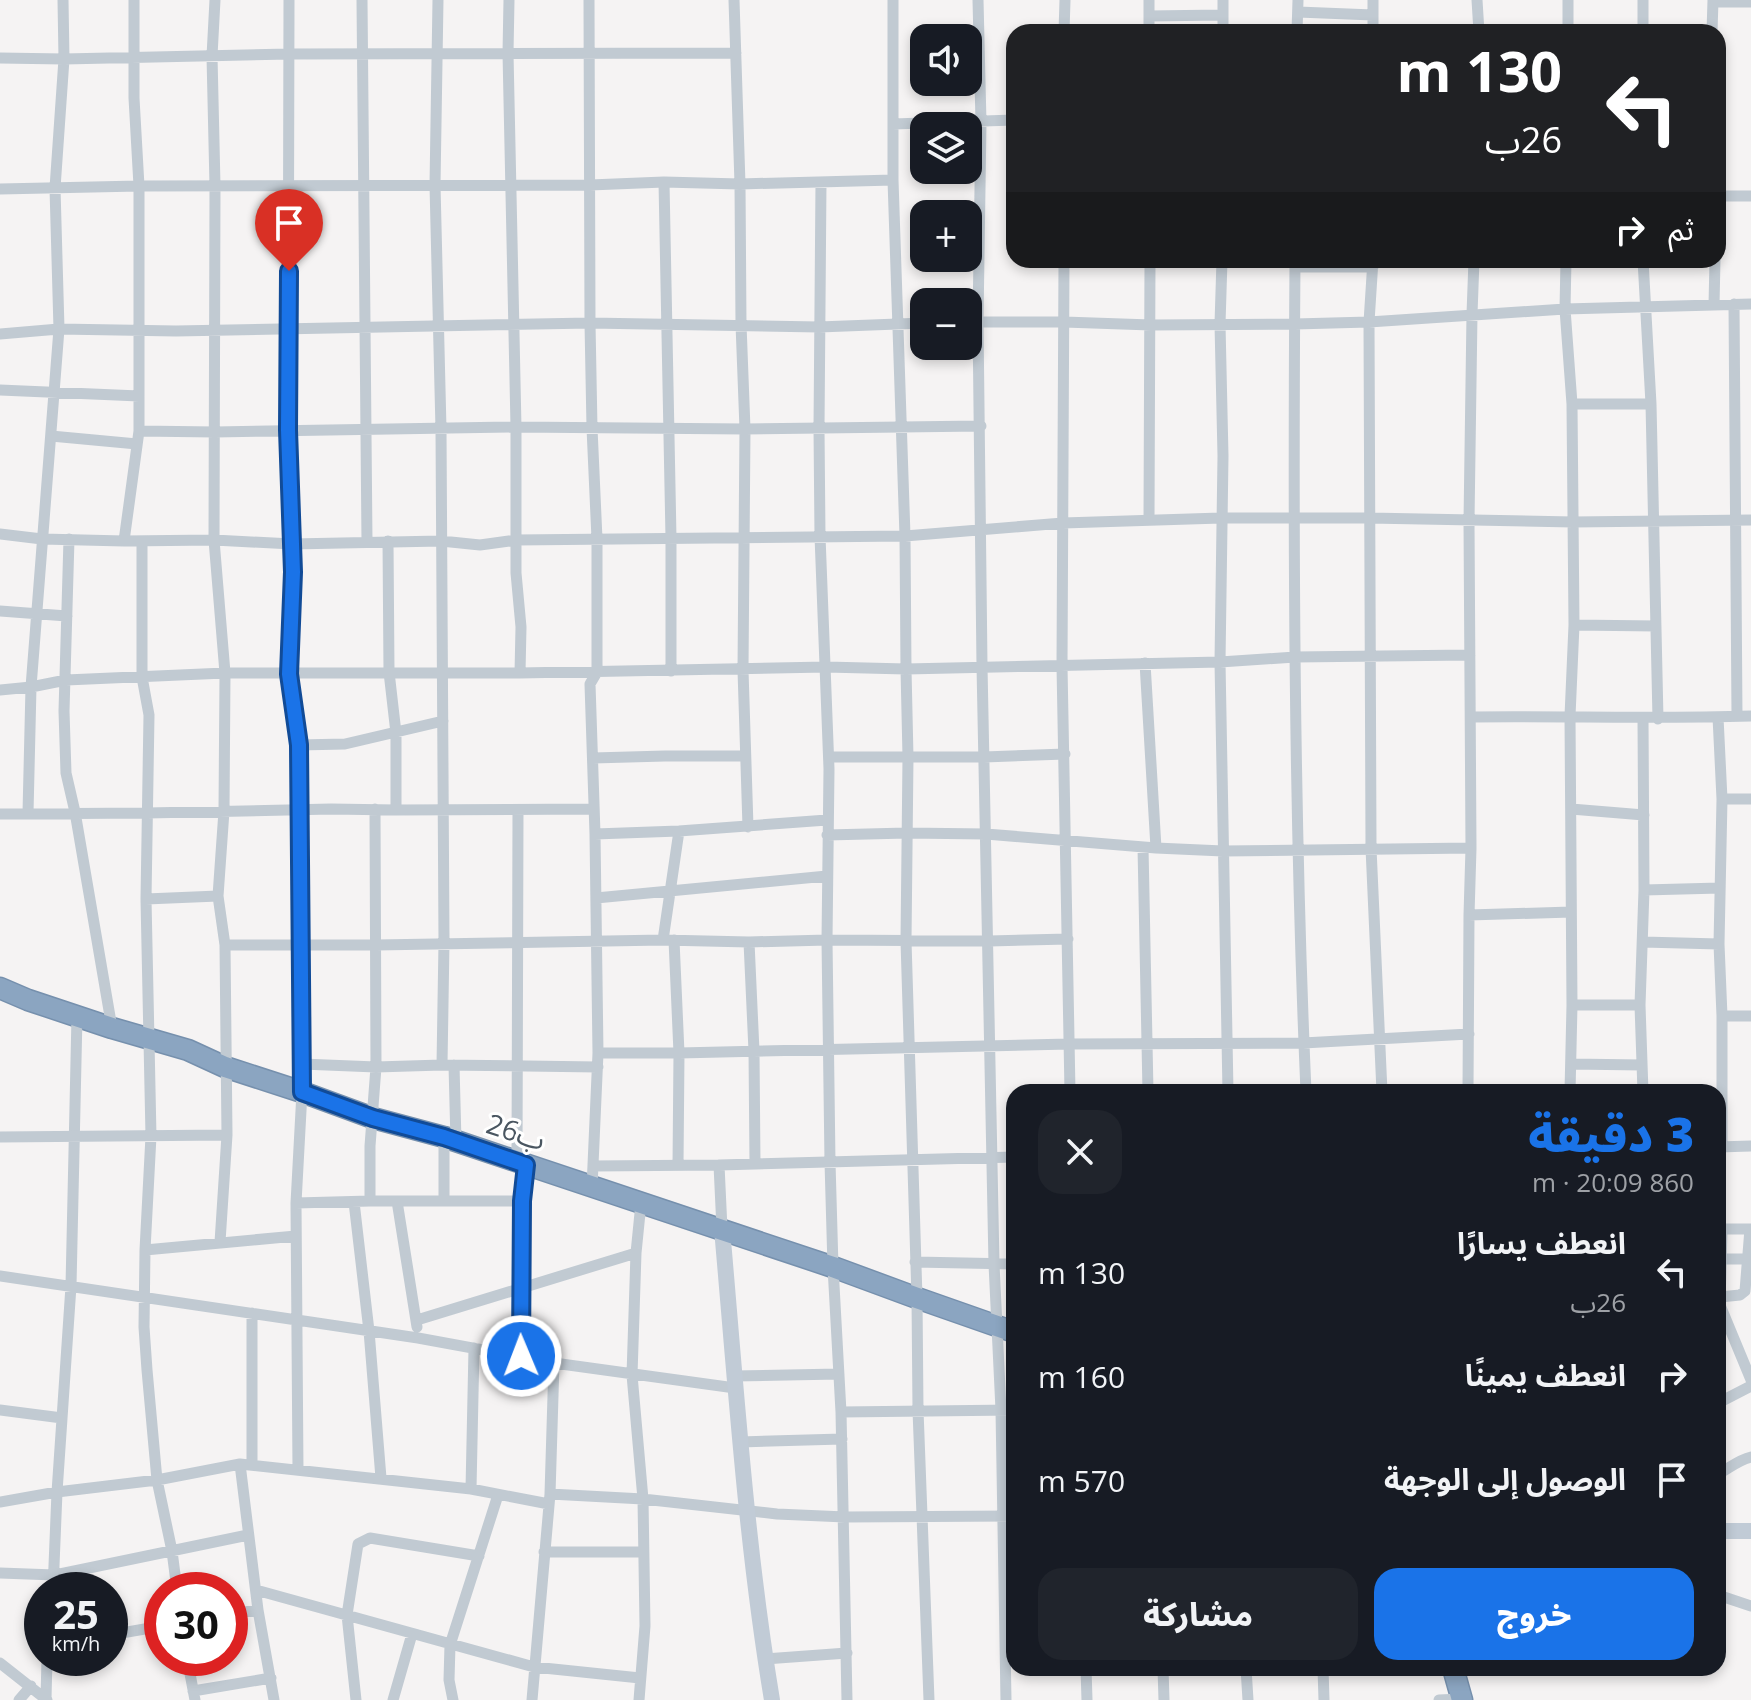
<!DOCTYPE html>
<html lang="ar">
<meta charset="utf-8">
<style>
:root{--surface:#171b24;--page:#20242c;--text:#f1f3f6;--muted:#9ea1a6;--accent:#1a73e8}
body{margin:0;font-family:"Open Sans","Noto Sans Arabic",sans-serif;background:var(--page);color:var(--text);direction:rtl;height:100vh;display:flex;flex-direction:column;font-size:30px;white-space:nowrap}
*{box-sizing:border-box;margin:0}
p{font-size:26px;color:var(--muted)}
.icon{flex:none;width:44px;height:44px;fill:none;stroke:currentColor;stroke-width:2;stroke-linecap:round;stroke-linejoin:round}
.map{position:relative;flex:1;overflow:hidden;direction:ltr}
.drawer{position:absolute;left:1006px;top:1084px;width:720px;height:592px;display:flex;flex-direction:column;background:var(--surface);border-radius:24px;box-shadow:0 4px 12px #0003;direction:rtl}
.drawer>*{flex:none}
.hud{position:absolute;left:1006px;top:24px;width:720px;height:244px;border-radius:24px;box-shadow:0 4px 12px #0003;direction:rtl;background:#202124;color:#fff;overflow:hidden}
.fabs{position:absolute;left:910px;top:24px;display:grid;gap:16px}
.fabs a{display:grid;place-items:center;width:72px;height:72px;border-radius:16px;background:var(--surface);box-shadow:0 4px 12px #0003;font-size:40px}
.speed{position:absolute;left:24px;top:1572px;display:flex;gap:16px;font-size:40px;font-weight:700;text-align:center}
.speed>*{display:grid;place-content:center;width:104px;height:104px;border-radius:50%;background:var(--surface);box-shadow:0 4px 12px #0003;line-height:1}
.speed small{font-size:20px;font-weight:400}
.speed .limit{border:12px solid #d22;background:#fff;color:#111}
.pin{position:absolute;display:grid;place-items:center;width:68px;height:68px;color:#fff;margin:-82px -34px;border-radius:50% 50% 50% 0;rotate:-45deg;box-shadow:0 0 8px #0007}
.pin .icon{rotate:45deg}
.me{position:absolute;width:88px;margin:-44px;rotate:359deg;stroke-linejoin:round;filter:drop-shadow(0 0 6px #0008)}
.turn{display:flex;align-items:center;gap:28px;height:168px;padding:0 32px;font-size:36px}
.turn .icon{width:104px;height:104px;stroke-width:2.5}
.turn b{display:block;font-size:56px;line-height:68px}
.then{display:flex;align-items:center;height:76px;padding:0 32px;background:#0003;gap:16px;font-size:30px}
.round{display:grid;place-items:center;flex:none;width:84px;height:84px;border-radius:24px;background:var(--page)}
.head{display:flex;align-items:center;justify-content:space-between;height:136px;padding:0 32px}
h1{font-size:48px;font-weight:800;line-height:60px;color:var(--accent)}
.primary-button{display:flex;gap:16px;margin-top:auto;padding:16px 32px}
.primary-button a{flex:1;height:92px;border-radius:24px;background:var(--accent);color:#fff;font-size:32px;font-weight:800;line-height:92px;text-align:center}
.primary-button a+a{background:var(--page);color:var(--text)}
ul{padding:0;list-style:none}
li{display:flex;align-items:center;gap:24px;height:104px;padding:0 32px}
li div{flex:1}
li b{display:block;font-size:30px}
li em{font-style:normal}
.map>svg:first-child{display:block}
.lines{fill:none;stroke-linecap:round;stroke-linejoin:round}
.highway-casing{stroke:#7690ad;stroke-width:23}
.street{stroke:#c1cad2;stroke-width:11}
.secondary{stroke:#c1cbd6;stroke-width:16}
.highway{stroke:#8ba5c1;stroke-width:20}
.route-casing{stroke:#114b97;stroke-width:20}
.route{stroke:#1a73e8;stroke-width:14}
.labels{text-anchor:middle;stroke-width:6;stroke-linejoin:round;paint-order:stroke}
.street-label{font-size:28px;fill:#4a5661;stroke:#fff}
</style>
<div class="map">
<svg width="1751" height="1700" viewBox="0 0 1751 1700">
<rect width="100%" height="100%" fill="#f5f3f3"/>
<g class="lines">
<!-- highway casing -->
<g class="highway-casing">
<path id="highway" d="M0,988L28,1000L112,1028L188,1050L225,1067L302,1092L373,1118L444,1137L833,1267L917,1298L1014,1332
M1453,1668L1462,1700"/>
</g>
<!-- street -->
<path class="street" d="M215,0L212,56L215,186L214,540L225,673L224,811L218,896L225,945L227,1135L220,1242
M289,0L288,430L293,572L289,674L299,745L302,1092L296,1203L298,1470
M362,0L367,542
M438,0L435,185L441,429L444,942L442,1065
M509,0L508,53L516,427V573L521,627L520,673
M589,0L590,323L592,428L597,539V672L590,684L595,834L598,1053L592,1187
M734,0L740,184L741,324L745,429L743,670L748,827
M893,0V180L905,536L906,669L908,757L906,941L917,1298L918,1410L929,1700
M978,0L981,122L978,321L982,666L994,1264L1001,1410L1006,1700
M1373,0V32
M1477,0L1479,32
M1643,0V32
M1713,2H1751
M1298,12L1373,15
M1149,16L1222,15
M1064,32L1065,0
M1149,32V0
M1223,32V0
M1297,32L1298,0
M1568,32V0
M1712,32L1713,0
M0,58L64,59L289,54L736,53
M893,124L1014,120
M664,182L671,538V671
M821,182L819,428L820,536L829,769L827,940L830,1162L833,1267L841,1412L847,1700
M0,189L139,186L590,185L664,182L740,184L893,180
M1718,196H1751
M1064,260L1062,666L1070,1092
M1222,260L1220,324L1223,456L1220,662L1228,1092
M1295,260C1293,537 1294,815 1306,1092
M1373,260L1369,322L1371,848L1382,1092
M1566,260L1565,309L1572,404L1574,625L1570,716L1572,1005L1570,1092
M1643,260L1651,404L1658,719
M1295,267H1373
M1734,304L1737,716
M1714,305L1715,260
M968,322H1064L1151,325L1295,324L1369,322L1565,309L1751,304
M0,334L59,329L176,331L590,323L819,327L924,323
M0,390L139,396
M1572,404H1651
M139,431L215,432L516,427L745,429L981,426
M51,436L137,444
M1149,520L1150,260
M0,534L42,539L124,541L214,540L292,544L441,541L480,545L516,540L905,536L1063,523L1221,518H1369L1573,522L1751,520
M69,539L64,711L66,773L75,812L112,1028
M124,541L139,431V186L134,98V0
M388,541L389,672L396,733V810
M142,542V677L149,715L146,899L151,1136L145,1250L144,1327L147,1370L157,1480L172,1551L177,1590
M0,611L67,616
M1574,625L1656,626
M1145,663L1156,848
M0,690L31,687L66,680L225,673H520L826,667L906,669L1220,662L1295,657L1470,655
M1472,717C1565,716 1658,719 1751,716
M1718,717L1722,799L1719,944L1722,1016V1147
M299,745L345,744L443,721
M829,757H984L1065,754
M593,758L665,756H745
M1722,799H1751
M1571,809L1644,815
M28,813L31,687L59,329L55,188L64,59L63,0
M0,814L147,813L331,809L396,810L594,809
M595,834L679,831L827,820
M827,835L907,833L986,834L1156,848L1223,851L1471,848
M1143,847L1148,1092
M1644,890L1720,888
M596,898L827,876
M146,899L218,896
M1469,915L1571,912
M663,940L679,831
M674,940L679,1053L678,1165
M749,942L754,1051L755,1164
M1643,942L1719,944
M225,945H376L663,940L749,942L827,940L989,941L1068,939
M1572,1005H1640
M1722,1016H1751
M598,1053H679L1069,1044L1303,1043L1469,1034
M302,1064L376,1067L442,1065L598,1067
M1571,1064L1642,1065
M454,1065L456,1142
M1468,1092L1469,915L1471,848L1469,521L1472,314L1474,260
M1643,1092L1640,1005L1644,890L1643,718
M0,1137L227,1135
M444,1137V1201
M1718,1147L1751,1146
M517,1162L518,810
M719,1165L722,1229
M593,1166L719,1165L1014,1157
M370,1201V1146L376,1067L375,809
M397,1201L417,1327
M354,1202L369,1331L381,1478
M296,1203L370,1201H522
M1718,1229H1751
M1722,1229L1720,1305L1751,1380
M145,1250L296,1236
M1721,1259H1749
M915,1262L1014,1264
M0,1276L418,1338L554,1363L735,1388
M1720,1297L1740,1295L1745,1291L1750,1229
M252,1313V1465
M417,1320L636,1253
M521,1356L522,1201L526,1165
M734,1376L839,1374
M1718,1403L1751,1386
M0,1410L62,1418
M841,1412L1014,1410
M740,1442L842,1439
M240,1464L258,1610L274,1700
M1718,1474C1730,1468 1738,1460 1751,1457
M471,1489L474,1348
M550,1494L643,1499L777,1514L845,1517L1014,1516
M0,1502L57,1492L157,1480L240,1464L471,1489L549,1504
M544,1552H643
M0,1573L55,1575L248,1535
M53,1590L57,1492L71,1286L77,1016
M256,1590L534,1667L640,1678
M1718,1595L1751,1606
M230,1614L258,1610
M110,1635L162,1626
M187,1658L195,1700
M765,1659L847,1653
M0,1663L47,1700
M1086,1668L1087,1700
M1163,1668L1164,1700
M1246,1668L1248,1700
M1323,1668L1324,1700
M193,1691L271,1678
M46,1699L47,1658
M19,1700L31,1686
M356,1700L347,1615L358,1544L370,1538L479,1556
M393,1700L412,1634
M453,1700L449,1680L450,1645L498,1495
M532,1700L550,1494L554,1363
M639,1700L645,1626L643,1499L632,1375L636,1253L641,1203
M1439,1700L1461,1699"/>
<!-- secondary -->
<path class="secondary" d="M722,1229C736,1387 746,1544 772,1700
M1718,1531H1751"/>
<!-- highway -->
<use href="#highway" class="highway"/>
</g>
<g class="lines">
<!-- route casing -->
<g class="route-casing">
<path id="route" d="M289,271L288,430L293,572L289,674L299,745L302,1092L373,1118L444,1137L526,1165L522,1201L521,1356"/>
</g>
<!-- route -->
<use href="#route" class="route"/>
</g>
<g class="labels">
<!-- street labels -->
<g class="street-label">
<text transform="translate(516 1132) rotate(18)" y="10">26ب</text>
</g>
</g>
</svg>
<div class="fabs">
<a><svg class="icon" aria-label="sound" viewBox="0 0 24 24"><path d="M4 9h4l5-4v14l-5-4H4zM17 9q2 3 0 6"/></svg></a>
<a><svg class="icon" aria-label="layers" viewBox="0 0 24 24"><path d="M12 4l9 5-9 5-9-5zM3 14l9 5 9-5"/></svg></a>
<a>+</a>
<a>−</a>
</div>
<div class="speed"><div>25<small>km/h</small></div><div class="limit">30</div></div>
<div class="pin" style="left:289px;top:271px;background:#d93025"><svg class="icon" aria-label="arrive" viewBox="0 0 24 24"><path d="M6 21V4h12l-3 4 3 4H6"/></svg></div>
<svg class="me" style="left:521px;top:1356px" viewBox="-20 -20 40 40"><circle r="17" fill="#1a73e8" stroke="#fff" stroke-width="3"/><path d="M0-11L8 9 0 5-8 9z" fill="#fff"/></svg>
<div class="hud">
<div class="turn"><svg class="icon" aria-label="left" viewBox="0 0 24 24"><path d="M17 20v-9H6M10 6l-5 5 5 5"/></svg><div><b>130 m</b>26ب</div></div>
<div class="then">ثم<svg class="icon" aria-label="right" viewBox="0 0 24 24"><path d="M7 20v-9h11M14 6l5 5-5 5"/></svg></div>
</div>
<section class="drawer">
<div class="head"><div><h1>3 دقيقة</h1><p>860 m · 20:09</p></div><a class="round"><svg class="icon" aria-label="close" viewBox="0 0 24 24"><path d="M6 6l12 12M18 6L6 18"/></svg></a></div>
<ul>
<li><svg class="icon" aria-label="left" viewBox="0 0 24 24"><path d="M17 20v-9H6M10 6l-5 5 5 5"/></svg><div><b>انعطف يسارًا</b><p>26ب</p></div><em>130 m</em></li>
<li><svg class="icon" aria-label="right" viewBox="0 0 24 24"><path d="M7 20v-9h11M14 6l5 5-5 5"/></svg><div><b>انعطف يمينًا</b></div><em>160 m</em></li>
<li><svg class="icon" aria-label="arrive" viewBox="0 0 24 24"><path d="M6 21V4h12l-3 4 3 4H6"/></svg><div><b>الوصول إلى الوجهة</b></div><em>570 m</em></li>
</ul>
<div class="primary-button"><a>خروج</a><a>مشاركة</a></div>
</section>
</div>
